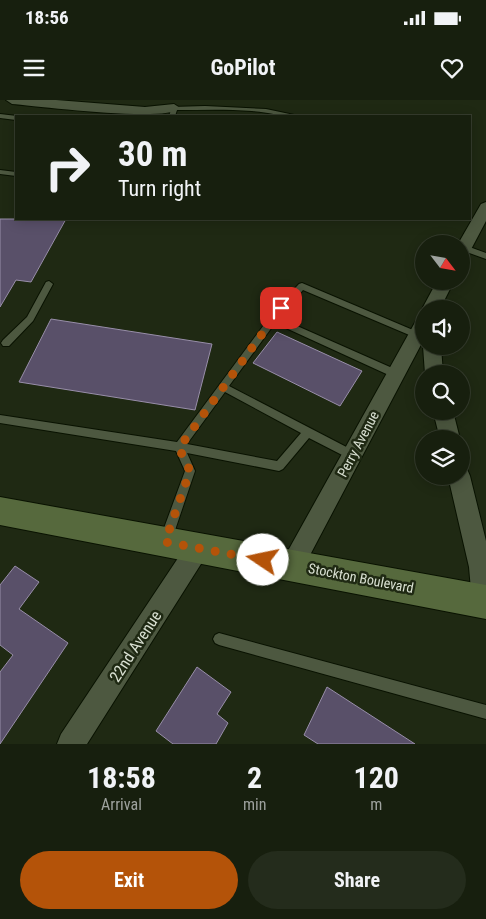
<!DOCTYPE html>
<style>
:root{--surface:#171f0e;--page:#242c1c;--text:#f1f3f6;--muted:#9ea29e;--line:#363d2e;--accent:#b45309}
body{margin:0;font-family:"Roboto Condensed",sans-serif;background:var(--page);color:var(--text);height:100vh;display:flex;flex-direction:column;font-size:19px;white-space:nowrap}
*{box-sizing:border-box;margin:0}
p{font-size:16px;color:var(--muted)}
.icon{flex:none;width:28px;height:28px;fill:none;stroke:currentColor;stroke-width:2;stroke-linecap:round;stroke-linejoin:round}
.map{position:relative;height:644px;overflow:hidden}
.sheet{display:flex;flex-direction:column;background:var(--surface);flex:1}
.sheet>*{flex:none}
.banner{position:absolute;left:15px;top:15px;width:456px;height:105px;border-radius:0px;box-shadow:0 2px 12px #0003,0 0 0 1px var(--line);background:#171f0e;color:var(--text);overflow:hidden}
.needle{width:32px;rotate:121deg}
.fabs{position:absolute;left:415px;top:135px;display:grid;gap:10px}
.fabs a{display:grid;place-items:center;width:55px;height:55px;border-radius:50%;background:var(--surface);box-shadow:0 2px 12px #0003,0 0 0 1px var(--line);font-size:25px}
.pin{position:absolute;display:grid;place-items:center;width:42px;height:42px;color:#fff;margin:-21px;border-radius:10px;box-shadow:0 2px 8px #0006}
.me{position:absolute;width:55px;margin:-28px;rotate:281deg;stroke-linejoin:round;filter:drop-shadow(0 0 4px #0008)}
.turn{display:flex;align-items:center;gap:18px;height:105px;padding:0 20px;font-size:22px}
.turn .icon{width:65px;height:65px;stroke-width:2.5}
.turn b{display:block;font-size:35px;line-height:42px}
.eta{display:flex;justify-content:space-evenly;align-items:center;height:85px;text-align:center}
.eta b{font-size:30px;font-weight:700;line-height:35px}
.primary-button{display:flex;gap:10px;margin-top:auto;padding:10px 20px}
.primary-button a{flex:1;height:58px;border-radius:30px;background:var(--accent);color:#fff;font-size:20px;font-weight:700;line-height:58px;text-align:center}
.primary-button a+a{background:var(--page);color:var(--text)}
.status{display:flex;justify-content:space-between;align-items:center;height:35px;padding:0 25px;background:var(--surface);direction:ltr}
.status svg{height:14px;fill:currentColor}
header{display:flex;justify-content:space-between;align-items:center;height:65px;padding:0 20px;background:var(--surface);font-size:22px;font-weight:700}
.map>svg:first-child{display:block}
.building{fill:#595069;stroke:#988ea9}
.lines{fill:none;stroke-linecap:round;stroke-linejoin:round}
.service-casing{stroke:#091201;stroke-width:2}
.minor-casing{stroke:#091201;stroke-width:2}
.secondary-casing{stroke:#091201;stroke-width:2}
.service{fill:#4d5840;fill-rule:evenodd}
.minor{fill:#4d5840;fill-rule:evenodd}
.secondary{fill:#56693d;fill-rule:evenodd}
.route{stroke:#b45309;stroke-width:9;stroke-dasharray:0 16.2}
.labels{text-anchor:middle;stroke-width:5;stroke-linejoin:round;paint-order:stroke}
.street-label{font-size:14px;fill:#d9e0d2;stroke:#1f2913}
.near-street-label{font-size:16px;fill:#d9e0d2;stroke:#1f2913}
</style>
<div class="status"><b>18:56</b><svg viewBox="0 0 49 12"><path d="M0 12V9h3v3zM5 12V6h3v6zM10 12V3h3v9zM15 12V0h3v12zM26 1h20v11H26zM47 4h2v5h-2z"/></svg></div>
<header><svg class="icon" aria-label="menu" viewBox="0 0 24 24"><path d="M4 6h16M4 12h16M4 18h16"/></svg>GoPilot<svg class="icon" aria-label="heart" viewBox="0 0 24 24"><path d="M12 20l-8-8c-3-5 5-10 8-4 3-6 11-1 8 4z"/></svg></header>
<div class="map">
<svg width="486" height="644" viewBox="0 0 486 644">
<rect width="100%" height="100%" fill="#1f2913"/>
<!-- building -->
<path class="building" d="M0,119H66L31,182L16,180L0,207Z
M51,219L212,244L195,310L19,282Z
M277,232L362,271L340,306L253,263Z
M15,466L39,482L19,509L68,543L0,644V572L13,555L0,545V485Z
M197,567L231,592L217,614L228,623L216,644H173L156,631Z
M327,587L415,644H318L304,635Z"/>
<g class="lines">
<!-- service casing -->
<g class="service-casing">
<path id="service" d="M205,6L266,9L299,16C284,17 268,12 252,11C227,9 202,10 177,10L175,16H169L172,7Z
M0,14L17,16L16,20L0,18Z
M0,70L16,72V76L0,74Z
M464,145L486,153V159L461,150V146Z
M49,181L53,184L33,221L9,246H3L1,243L3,240L27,217L46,182Z
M302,183L420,233L422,235L420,237H414L303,190L279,218L399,271L401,274L399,277H393L275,223L229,286L356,352L357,355L356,358L352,360L348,358L309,338L283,369L279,371L187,353L195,371L172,439L170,443L166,445L162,443L160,439L185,371L176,351L0,323V315L177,342L278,206L299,184ZM225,292L301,333L277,361L187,344Z
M219,533L486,605V619L219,545L215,543L213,539L215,535Z"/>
</g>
<!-- minor casing -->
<g class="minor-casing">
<path id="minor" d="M6,0H56L145,7L174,4L180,8C168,23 37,6 12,4Z
M486,102V121L467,157L461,159V144H458L481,104Z
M437,181H454L440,209H424V212L422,209Z
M424,215V239L300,474L292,478L284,474L280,466L284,458L418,217Z
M424,244V246H441L443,274H425L423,246Z
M433,311H453L460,339H440Z
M461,367L467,369L470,376L486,441V512L484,513L475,510L472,501L469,467L448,376H461Z
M198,437L206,440L209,448L206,456L87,644H57L61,634L190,440Z"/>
</g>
<!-- secondary casing -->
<g class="secondary-casing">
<path id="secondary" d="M0,397L486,485V519L0,425Z"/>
</g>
<!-- service -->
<use href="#service" class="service"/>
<!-- minor -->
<use href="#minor" class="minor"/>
<!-- secondary -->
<use href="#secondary" class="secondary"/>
</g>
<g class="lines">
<!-- route -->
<path class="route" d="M263,460L165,442L190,371L179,348L281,208"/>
</g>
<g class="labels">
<!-- street labels -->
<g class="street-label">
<text transform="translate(358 344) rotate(-62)" y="5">Perry Avenue</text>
<text transform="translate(361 478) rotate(11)" y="5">Stockton Boulevard</text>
</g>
<!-- near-street labels -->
<g class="near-street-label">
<text transform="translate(135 546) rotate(-57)" y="6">22nd Avenue</text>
</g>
</g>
</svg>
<div class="fabs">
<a><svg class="needle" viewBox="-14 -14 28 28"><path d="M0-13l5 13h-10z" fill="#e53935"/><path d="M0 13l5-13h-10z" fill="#9ea29e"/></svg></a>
<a><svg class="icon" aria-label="sound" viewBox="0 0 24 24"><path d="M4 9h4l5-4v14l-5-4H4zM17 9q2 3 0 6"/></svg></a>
<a><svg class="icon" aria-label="search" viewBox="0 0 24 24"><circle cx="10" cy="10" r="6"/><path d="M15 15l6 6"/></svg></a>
<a><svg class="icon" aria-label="layers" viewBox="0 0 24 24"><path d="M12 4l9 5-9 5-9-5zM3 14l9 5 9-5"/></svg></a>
</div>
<div class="pin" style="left:281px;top:208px;background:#d93025"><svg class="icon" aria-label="arrive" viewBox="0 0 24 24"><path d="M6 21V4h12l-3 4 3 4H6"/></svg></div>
<svg class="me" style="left:263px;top:460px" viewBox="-20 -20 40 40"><circle r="19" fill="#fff"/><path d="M0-13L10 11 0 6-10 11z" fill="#b45309"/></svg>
<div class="banner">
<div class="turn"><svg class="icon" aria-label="right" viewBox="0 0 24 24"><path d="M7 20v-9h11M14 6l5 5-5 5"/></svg><div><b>30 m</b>Turn right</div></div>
</div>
</div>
<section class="sheet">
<div class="eta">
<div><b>18:58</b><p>Arrival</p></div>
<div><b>2</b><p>min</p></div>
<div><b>120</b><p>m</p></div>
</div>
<div class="primary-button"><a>Exit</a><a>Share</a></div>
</section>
